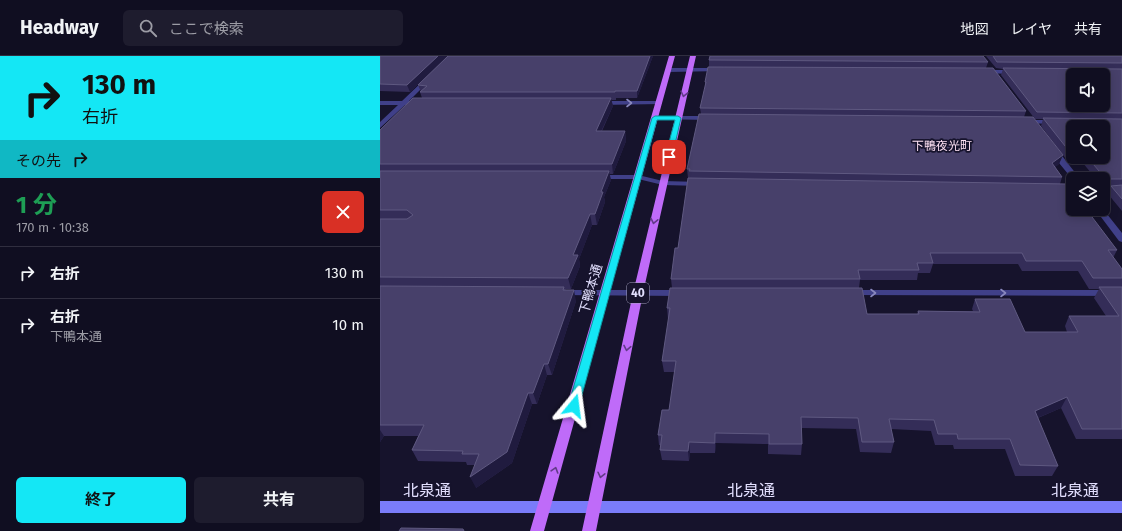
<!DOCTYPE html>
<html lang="ja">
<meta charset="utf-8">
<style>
:root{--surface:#100e21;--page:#1e1c2e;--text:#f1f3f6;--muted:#9c9ca5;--line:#302e3f;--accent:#14e7f5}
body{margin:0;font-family:"Fira Sans","Noto Sans JP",sans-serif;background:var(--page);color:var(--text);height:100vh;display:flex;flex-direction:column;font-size:15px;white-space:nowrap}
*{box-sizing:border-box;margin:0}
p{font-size:13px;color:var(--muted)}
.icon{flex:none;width:22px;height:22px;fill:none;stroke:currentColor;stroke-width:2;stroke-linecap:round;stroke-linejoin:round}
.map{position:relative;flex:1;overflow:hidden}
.sheet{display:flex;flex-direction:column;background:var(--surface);width:380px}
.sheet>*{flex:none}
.top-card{background:#14e7f5;color:#111;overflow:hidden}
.controls{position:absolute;left:686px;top:12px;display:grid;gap:8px}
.controls a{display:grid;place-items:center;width:44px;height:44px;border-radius:6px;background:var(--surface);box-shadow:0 2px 10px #0003,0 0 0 1px var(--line);font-size:20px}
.pin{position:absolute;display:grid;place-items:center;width:34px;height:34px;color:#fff;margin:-17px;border-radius:8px;box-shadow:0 2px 6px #0006}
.me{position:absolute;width:44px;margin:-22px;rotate:16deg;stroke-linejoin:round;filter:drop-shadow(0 0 3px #0008)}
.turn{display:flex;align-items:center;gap:14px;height:84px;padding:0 16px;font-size:18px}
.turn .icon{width:52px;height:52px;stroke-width:2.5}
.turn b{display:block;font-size:28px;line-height:34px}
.then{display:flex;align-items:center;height:38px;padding:0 16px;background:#0003;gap:8px;font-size:15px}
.round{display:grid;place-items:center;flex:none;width:42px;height:42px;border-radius:6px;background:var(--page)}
.head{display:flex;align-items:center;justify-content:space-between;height:68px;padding:0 16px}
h1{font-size:24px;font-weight:700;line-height:30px;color:#1e9e55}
.primary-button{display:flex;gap:8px;margin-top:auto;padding:8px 16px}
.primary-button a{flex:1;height:46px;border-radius:6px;background:var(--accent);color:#111;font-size:16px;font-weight:700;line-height:46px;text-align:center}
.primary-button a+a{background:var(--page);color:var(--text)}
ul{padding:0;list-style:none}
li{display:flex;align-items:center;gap:12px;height:52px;padding:0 16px;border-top:1px solid var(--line)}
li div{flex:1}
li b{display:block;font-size:15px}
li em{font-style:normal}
header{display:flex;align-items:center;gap:24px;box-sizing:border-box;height:56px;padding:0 20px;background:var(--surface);border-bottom:1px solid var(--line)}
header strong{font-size:19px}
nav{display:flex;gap:22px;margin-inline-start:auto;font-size:14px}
.search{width:280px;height:36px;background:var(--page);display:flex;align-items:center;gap:10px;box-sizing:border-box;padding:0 14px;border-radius:6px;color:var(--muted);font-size:15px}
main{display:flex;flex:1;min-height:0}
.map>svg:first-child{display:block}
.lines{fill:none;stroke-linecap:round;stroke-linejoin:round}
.street{fill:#404089;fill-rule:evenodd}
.secondary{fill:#7a7cfa;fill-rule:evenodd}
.primary{fill:#bf6bf9;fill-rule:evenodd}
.wall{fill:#342d58;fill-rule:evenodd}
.shaded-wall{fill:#201b3f}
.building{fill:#47406a;stroke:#5f5981;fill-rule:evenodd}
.oneway{stroke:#623b88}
.oneway2{stroke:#8988be}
.route{fill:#14e7f5;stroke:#0d969f}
.labels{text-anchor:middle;stroke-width:3.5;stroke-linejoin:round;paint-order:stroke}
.far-neighbourhood-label{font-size:12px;fill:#fee1f4;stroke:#16132c}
.shield{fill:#16132c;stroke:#a5a2bf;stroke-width:1}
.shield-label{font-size:12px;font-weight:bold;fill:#e2dffe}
.street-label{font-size:13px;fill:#e2dffe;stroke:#16132c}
.near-street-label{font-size:16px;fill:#e2dffe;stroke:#16132c}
</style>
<header>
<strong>Headway</strong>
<div class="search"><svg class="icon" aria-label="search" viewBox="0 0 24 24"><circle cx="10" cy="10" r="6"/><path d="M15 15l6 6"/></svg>ここで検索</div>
<nav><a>地図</a><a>レイヤ</a><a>共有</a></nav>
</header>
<main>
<section class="sheet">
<div class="top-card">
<div class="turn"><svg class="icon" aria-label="right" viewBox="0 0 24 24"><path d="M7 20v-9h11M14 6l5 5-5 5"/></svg><div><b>130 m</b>右折</div></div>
<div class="then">その先<svg class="icon" aria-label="right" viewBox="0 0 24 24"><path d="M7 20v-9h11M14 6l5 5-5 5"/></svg></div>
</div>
<div class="head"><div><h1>1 分</h1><p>170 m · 10:38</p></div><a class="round" style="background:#d93025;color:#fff"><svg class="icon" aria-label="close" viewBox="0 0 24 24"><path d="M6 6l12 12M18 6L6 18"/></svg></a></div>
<ul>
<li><svg class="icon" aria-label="right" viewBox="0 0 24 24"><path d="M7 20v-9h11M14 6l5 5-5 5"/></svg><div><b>右折</b></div><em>130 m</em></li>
<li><svg class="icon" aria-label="right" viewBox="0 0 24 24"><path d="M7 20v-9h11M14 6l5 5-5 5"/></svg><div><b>右折</b><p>下鴨本通</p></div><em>10 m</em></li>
</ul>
<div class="primary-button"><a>終了</a><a>共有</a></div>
</section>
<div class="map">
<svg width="742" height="475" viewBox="0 0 742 475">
<rect width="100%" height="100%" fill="#16132c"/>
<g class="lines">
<!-- street -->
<path class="street" d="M340,12L343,14L342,15L288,16L285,14L288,12Z
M602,14H634L637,16L634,18L600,17L599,16Z
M47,21L52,22L29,45L42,46V48L25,49L0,72V66L18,49H0V45H22Z
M279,45L282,47L281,48L218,49L215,47L218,45Z
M275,60H331L334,62L331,64L273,63L272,62Z
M643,64H675L678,66L675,68L641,67V65Z
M670,92H676L700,123H693V124L670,96Z
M215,119H258L283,125L321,126L325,128L321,130L283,129L258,123H215Z
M723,132H742V136H723Z
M715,153H723L742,177V186L739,185Z
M182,234H302L307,237L302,240L178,239L177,237L178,235Z
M470,234H742V240L466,239L465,237L466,235Z"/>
<!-- secondary -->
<path class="secondary" d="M0,445H742V457H0Z"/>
<!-- primary -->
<path class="primary" d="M289,0H295L164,475H150Z
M310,0H316L263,237L216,475H202L253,237Z"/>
</g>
<!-- wall -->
<path class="wall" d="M0,0H67L30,36L0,35Z
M68,0H273L257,42H236V44H231L233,50L222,75H245L246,85L233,118H229L231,124L224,141L225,146L217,169H212L199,203L200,210L191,233H185L196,245L172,319H167L157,348H152L132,407L96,432L95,409H87L86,406L38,405L32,394L38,380H4L0,386V74L42,42L40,36H41L38,29Z
M606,0H742V155L728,138L731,131H723V123H716L698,101H723L693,71V98L686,103L661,70L663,63H655L621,19L623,13L616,12Z
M329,4L608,6L606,12L646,55L644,61L683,99L679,108L675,111L682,121L680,128L737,194L733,202L742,213V383H696L681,352L658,362L678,410L672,420H635L625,393H574L573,389H555L551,375L511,373L514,386L511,397L480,396L476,373L422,372V388L421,399L388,398V388L336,387L335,397H310L309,405L282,404L280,394L281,389H279L278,379L289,354L295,316H284L282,305L289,263H288L287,252L292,232L291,223L298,192L308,122L307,113L321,58L320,52L325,32V26L329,11ZM553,208H638L642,215H698L709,233H719L714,242L726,260H689L685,270L687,276H645L595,243L592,253L593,255H538L537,258H487L479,232L480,224H537L538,217H550Z"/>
<!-- shaded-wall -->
<path class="shaded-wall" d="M58,0H67L30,36L27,29Z
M270,0H273L257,42V35Z
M231,42L233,50L217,84L216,75Z
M245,75L246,85L233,118L232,108Z
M693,93V98L686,103L689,95Z
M683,99L679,108L669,116L672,107Z
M229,115L231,124L224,141L225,146L217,169L215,158L221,136Z
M210,158L212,169L199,203L200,210L191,233L188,222L193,199Z
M194,234L196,245L172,319L168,308Z
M164,308L167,319L157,348L153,337Z
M148,337L152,348L132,407L96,432L90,421Z
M687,341L681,352L650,365L655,355Z
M0,374L4,380L0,386Z
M335,377L336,387L335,397Z
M309,386L310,397L309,405L308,395Z"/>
<!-- building -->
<path class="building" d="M0,0H58L27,29L0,28Z
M68,0H270L257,35H235V36H40L47,30L38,29Z
M330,0H603L608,6L329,4Z
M613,0H742V7L617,6Z
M328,11L613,12L646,55L320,52L326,26H325Z
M623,12L742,13V57L657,56ZM693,19H723V49H693Z
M33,42H231L216,75H245L232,108H0V74Z
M319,58L653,61L683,99L672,107L682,121L309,115L310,113H307Z
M663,62L742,63V123H726L707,101H723V71H693V93L689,95Z
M0,115H229L221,136H223L215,158H210L193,199H198L188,222L0,221V163H27L33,159L27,154H0Z
M308,122L687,128L693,135V153H706L737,194H728L742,213V222H713L702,205H646L642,197H550L553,207H537L539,214H478L480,223H291L295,192H298Z
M742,129V143L731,130Z
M0,230L184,231L183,234H194L168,308H164L153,337H148L127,396L90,421L99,398H82L83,395L32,394L44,369H0Z
M719,231H742V373H702L687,341L655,355L678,410L640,409L630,383H578L577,378H558L554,364L509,363L514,386H482L478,362L421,361L422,388H389V378L335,377V387L309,386L308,395L280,394L282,379H278L282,354H289L296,305H282L290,252H287L290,232H482L487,258H539L538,255L600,256L595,243H630L645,276H698L689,260H739Z
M21,472L83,473L84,475H19Z"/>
<!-- one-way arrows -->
<defs><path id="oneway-chevron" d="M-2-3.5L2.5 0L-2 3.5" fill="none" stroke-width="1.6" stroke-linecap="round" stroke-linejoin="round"/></defs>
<g class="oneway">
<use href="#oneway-chevron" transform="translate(304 38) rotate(103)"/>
<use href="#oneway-chevron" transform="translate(274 165) rotate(102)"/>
<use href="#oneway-chevron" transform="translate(247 292) rotate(101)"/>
<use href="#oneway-chevron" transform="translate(175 414) rotate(-73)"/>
<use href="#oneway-chevron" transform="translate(221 419) rotate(103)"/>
</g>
<g class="oneway2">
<use href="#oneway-chevron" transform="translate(249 47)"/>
<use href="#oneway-chevron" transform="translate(493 237)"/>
<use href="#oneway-chevron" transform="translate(623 237)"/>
</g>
<!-- route -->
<path class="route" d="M298,60L301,62L292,101L289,103L285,101L295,64H277L199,350L197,353L194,354L190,353L188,350L272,62L275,60Z"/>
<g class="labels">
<!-- far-neighbourhood labels -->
<g class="far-neighbourhood-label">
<text x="562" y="94">下鴨夜光町</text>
</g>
<!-- shield labels -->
<rect class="shield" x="247" y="227" width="22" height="20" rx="3"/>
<g class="shield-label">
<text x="258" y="241">40</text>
</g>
<!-- street labels -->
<g class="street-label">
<text transform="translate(210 233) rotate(-74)" y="5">下鴨本通</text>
</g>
<!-- near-street labels -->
<g class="near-street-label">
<text x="47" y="440">北泉通</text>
<text x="371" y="440">北泉通</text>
<text x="695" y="440">北泉通</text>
</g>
</g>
</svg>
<div class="controls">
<a><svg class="icon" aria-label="sound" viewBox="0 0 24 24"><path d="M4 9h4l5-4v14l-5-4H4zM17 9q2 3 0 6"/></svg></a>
<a><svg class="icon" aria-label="search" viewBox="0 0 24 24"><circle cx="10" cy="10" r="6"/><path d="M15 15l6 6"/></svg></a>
<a><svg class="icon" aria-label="layers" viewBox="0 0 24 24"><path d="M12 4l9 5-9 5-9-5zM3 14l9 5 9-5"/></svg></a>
</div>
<div class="pin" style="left:289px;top:101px;background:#d93025"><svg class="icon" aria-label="arrive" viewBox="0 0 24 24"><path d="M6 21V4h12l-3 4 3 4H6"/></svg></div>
<svg class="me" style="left:194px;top:350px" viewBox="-20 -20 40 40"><path d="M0-17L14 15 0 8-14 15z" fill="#14e7f5" stroke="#fff" stroke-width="4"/></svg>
</div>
</main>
